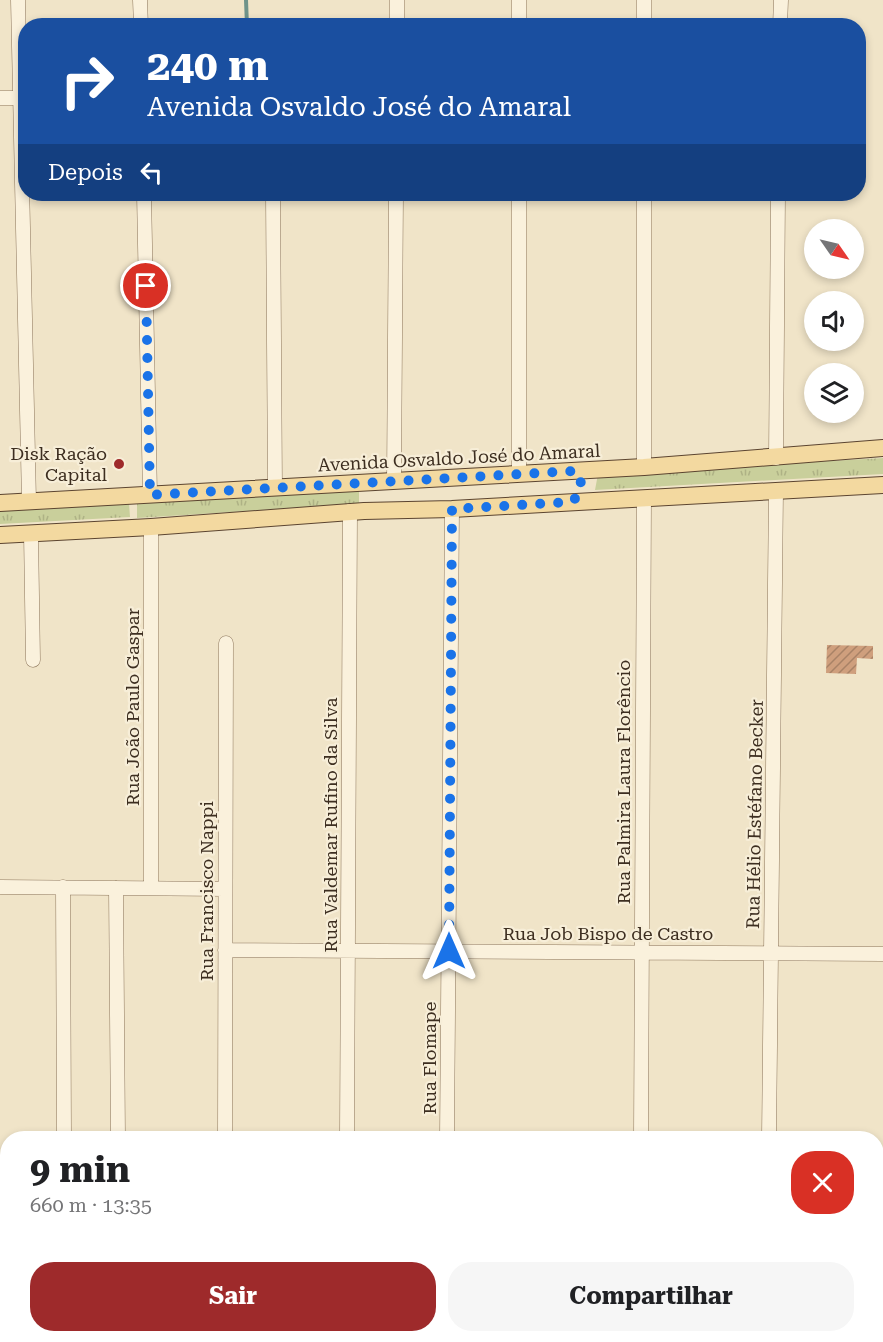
<!DOCTYPE html>
<html lang="pt">
<meta charset="utf-8">
<style>
:root{--surface:#fff;--page:#f6f6f6;--text:#202124;--muted:#757577;--accent:#9e2a2b}
body{margin:0;font-family:"Roboto Serif",serif;background:var(--page);color:var(--text);height:100vh;display:flex;flex-direction:column;font-size:22px;white-space:nowrap}
*{box-sizing:border-box;margin:0}
p{font-size:20px;color:var(--muted)}
.icon{flex:none;width:33px;height:33px;fill:none;stroke:currentColor;stroke-width:2;stroke-linecap:round;stroke-linejoin:round}
.map{position:relative;flex:1;overflow:hidden}
.side{position:absolute;left:0px;top:1131px;width:884px;height:212px;display:flex;flex-direction:column;background:var(--surface);border-radius:24px 24px 0 0;box-shadow:0 3px 9px #0003}
.side>*{flex:none}
.guide{position:absolute;left:18px;top:18px;width:848px;height:183px;border-radius:24px;box-shadow:0 3px 9px #0003;background:#1a4fa0;color:#fff;overflow:hidden}
.needle{width:39px;rotate:124deg}
.buttons{position:absolute;left:804px;top:219px;display:grid;gap:12px}
.buttons a{display:grid;place-items:center;width:60px;height:60px;border-radius:50%;background:var(--surface);box-shadow:0 3px 9px #0003;font-size:30px}
.pin{position:absolute;display:grid;place-items:center;width:51px;height:51px;color:#fff;margin:-26px;border:3px solid #fff;border-radius:50%;box-shadow:0 2px 6px #0007}
.me{position:absolute;width:66px;margin:-33px;rotate:0deg;stroke-linejoin:round;filter:drop-shadow(0 0 4px #0008)}
.turn{display:flex;align-items:center;gap:21px;height:126px;padding:0 30px;font-size:27px}
.turn .icon{width:78px;height:78px;stroke-width:2.5}
.turn b{display:block;font-size:42px;line-height:51px}
.then{display:flex;align-items:center;height:57px;padding:0 30px;background:#0003;gap:12px;font-size:22px}
.round{display:grid;place-items:center;flex:none;width:63px;height:63px;border-radius:24px;background:var(--page)}
.head{display:flex;align-items:center;justify-content:space-between;height:102px;padding:0 30px}
h1{font-size:36px;font-weight:700;line-height:45px}
.primary-button{display:flex;gap:12px;margin-top:auto;padding:12px 30px}
.primary-button a{flex:1;height:69px;border-radius:24px;background:var(--accent);color:#fff;font-size:24px;font-weight:700;line-height:69px;text-align:center}
.primary-button a+a{background:var(--page);color:var(--text)}
.map>svg:first-child{display:block}
.grass{fill:url(#grass-tufts)}
.lines{fill:none;stroke-linecap:round;stroke-linejoin:round}
.stream{stroke:#6f938a;stroke-width:4}
.building{fill:url(#building-hatch)}
.minor-casing{stroke:#8d765c;stroke-width:15}
.major-casing{stroke:#5b4430;stroke-width:18}
.minor{stroke:#faf1dc;stroke-width:14}
.major{stroke:#f3d9a0;stroke-width:16}
.route{stroke:#1a73e8;stroke-width:10;stroke-dasharray:0 18}
.poi-dot{fill:#9e2a2b;stroke:#f7eed8;stroke-width:2}
.labels{text-anchor:middle;stroke-width:4.5;stroke-linejoin:round;paint-order:stroke}
.poi-label{font-size:18px;fill:#3d2e20;stroke:#f7eed8;text-anchor:end}
.street-label{font-size:18px;fill:#3d2e20;stroke:#f7eed8}
</style>
<div class="map">
<svg width="883" height="1342" viewBox="0 0 883 1342">
<defs>
<pattern id="grass-tufts" width="24" height="20" patternUnits="userSpaceOnUse" patternTransform="scale(1.5)"><rect width="24" height="20" fill="#c9cf9b"/><path d="M3 7l-1-3M5 7V3M7 7l1-3M15 17l-1-3M17 17v-4M19 17l1-3" fill="none" stroke="#aeb285"/></pattern>
<pattern id="building-hatch" width="6" height="6" patternUnits="userSpaceOnUse" patternTransform="scale(1.5)"><rect width="6" height="6" fill="#cf9f7d"/><path d="M-1 1l2-2M0 6l6-6M5 7l2-2" fill="none" stroke="#a98266"/></pattern>
</defs>
<rect width="100%" height="100%" fill="#f0e4c8"/>
<!-- grass -->
<path class="grass" d="M883,458V474L595,490L598,474Z
M359,488V504L137,518V501Z
M129,503L130,517L0,524V509Z"/>
<g class="lines">
<!-- stream -->
<path class="stream" d="M246,0L247,26"/>
</g>
<!-- building -->
<path class="building" d="M827,645L873,646V659L857,658L856,674L826,673Z"/>
<g class="lines">
<!-- minor casing -->
<g class="minor-casing">
<path id="minor" d="M18,0L29,501
M140,0L141,26
M397,26V0
M519,26V0
M644,26V0
M780,26L781,0
M0,98H26
M144,194L150,495
M273,194L275,488
M519,194V474
M776,458L778,194
M644,467V194
M394,481L396,194
M31,534L33,660
M0,887L225,889
M63,887L64,1138
M116,888L118,1138
M151,888V527
M225,950L883,954
M225,1138L226,643
M347,1138L350,511
M447,1138L452,509
M641,1138L644,498
M769,1138L776,491
M883,1168L881,1263H883
M65,1335V1342
M120,1335V1342
M223,1342L224,1335
M345,1342V1335
M446,1342V1335
M640,1342V1335
M767,1342V1335"/>
</g>
<!-- major casing -->
<g class="major-casing">
<path id="major" d="M0,503L644,467L883,448
M0,535L151,527L364,511L452,509L883,485"/>
</g>
<!-- minor -->
<use href="#minor" class="minor"/>
<!-- major -->
<use href="#major" class="major"/>
</g>
<g class="lines">
<!-- route -->
<path class="route" d="M146,286L150,495L576,471C584,482 582,494 571,502L452,509L449,951"/>
</g>
<!-- markers -->
<circle class="poi-dot" cx="119" cy="464" r="6"/>
<g class="labels">
<!-- poi labels -->
<g class="poi-label">
<text x="107" y="460">Disk Ração<tspan x="107" dy="21">Capital</tspan></text>
</g>
<!-- street labels -->
<g class="street-label">
<text transform="translate(459 458) rotate(-3)" y="6">Avenida Osvaldo José do Amaral</text>
<text transform="translate(133 707) rotate(-90)" y="6">Rua João Paulo Gaspar</text>
<text transform="translate(624 782) rotate(-90)" y="6">Rua Palmira Laura Florêncio</text>
<text transform="translate(755 814) rotate(-89)" y="6">Rua Hélio Estéfano Becker</text>
<text transform="translate(331 825) rotate(-90)" y="6">Rua Valdemar Rufino da Silva</text>
<text transform="translate(207 891) rotate(-90)" y="6">Rua Francisco Nappi</text>
<text x="608" y="940">Rua Job Bispo de Castro</text>
<text transform="translate(430 1058) rotate(-90)" y="6">Rua Flomape</text>
</g>
</g>
</svg>
<div class="buttons">
<a><svg class="needle" viewBox="-14 -14 28 28"><path d="M0-13l5 13h-10z" fill="#e53935"/><path d="M0 13l5-13h-10z" fill="#757577"/></svg></a>
<a><svg class="icon" aria-label="sound" viewBox="0 0 24 24"><path d="M4 9h4l5-4v14l-5-4H4zM17 9q2 3 0 6"/></svg></a>
<a><svg class="icon" aria-label="layers" viewBox="0 0 24 24"><path d="M12 4l9 5-9 5-9-5zM3 14l9 5 9-5"/></svg></a>
</div>
<div class="pin" style="left:146px;top:286px;background:#d93025"><svg class="icon" aria-label="arrive" viewBox="0 0 24 24"><path d="M6 21V4h12l-3 4 3 4H6"/></svg></div>
<svg class="me" style="left:449px;top:951px" viewBox="-20 -20 40 40"><path d="M0-17L14 15 0 8-14 15z" fill="#1a73e8" stroke="#fff" stroke-width="4"/></svg>
<div class="guide">
<div class="turn"><svg class="icon" aria-label="right" viewBox="0 0 24 24"><path d="M7 20v-9h11M14 6l5 5-5 5"/></svg><div><b>240 m</b>Avenida Osvaldo José do Amaral</div></div>
<div class="then">Depois<svg class="icon" aria-label="left" viewBox="0 0 24 24"><path d="M17 20v-9H6M10 6l-5 5 5 5"/></svg></div>
</div>
<section class="side">
<div class="head"><div><h1>9 min</h1><p>660 m · 13:35</p></div><a class="round" style="background:#d93025;color:#fff"><svg class="icon" aria-label="close" viewBox="0 0 24 24"><path d="M6 6l12 12M18 6L6 18"/></svg></a></div>
<div class="primary-button"><a>Sair</a><a>Compartilhar</a></div>
</section>
</div>
